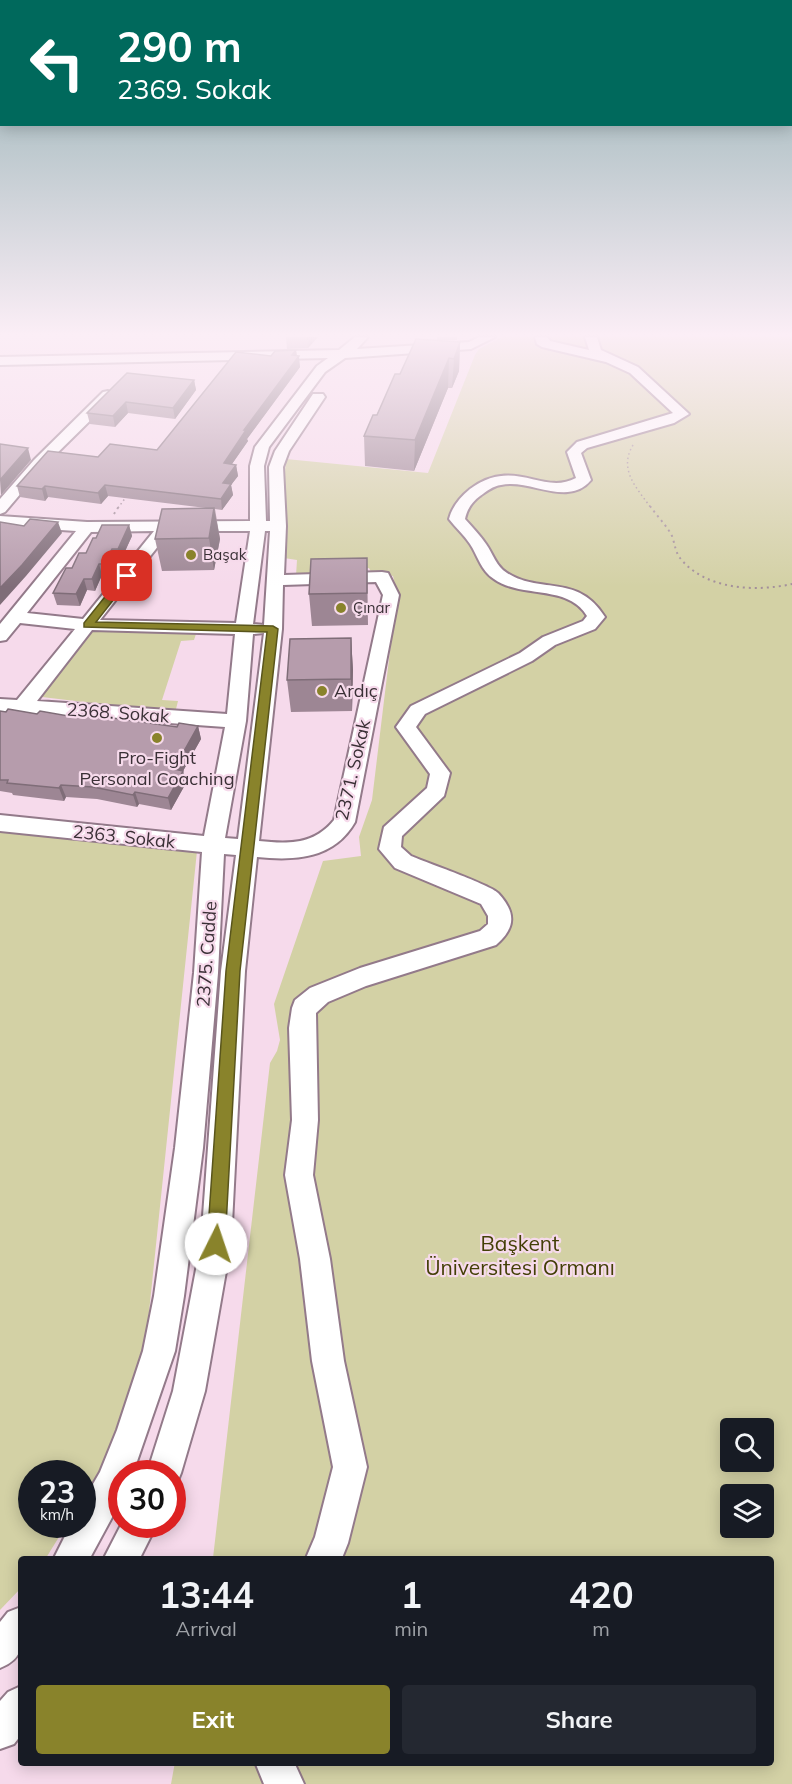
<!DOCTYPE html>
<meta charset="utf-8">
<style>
:root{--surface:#171b24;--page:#242831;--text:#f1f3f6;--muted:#9ea1a6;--accent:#89832b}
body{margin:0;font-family:Mulish,sans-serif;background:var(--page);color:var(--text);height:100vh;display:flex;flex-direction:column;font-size:22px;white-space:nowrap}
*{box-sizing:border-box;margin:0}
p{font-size:20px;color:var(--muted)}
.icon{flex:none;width:33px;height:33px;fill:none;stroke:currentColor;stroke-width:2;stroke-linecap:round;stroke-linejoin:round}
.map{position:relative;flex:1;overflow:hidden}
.side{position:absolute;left:18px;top:1556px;width:756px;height:210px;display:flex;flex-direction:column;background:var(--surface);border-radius:6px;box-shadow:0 3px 15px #0003}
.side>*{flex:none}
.banner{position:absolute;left:0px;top:0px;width:792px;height:126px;box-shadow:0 3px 15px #0003;background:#00695c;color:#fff;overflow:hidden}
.tools{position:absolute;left:720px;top:1418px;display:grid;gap:12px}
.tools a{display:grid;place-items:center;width:54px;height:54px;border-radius:6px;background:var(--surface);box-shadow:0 3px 15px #0003;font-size:30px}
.speed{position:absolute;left:18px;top:1460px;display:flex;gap:12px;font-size:30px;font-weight:700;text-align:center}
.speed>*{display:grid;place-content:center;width:78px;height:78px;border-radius:50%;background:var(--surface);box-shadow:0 3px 15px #0003;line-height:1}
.speed small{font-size:15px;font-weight:400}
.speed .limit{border:9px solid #d22;background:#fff;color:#111}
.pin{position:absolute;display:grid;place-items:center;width:51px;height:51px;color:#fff;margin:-26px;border-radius:12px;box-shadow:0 3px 9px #0006}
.me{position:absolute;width:66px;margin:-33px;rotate:4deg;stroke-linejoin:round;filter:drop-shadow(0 0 4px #0008)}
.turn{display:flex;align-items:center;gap:21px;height:126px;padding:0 18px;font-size:27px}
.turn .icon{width:78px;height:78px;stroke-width:2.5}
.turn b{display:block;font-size:42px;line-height:51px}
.eta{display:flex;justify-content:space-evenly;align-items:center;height:102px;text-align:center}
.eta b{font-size:36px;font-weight:700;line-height:42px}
.cta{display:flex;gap:12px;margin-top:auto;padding:12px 18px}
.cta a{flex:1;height:69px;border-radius:6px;background:var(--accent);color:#fff;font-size:24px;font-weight:700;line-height:69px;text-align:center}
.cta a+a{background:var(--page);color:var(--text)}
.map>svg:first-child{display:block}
.green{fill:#d3d1a5;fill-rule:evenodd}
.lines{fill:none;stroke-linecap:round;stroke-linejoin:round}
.minor-casing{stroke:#937a8a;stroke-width:4}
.path-far1{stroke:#a38f9b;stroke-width:1.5;stroke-dasharray:1.5 3;stroke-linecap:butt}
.path{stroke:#a38f9b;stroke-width:2;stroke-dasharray:2 4;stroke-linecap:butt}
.minor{fill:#fff;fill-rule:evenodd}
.wall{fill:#9d8694}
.shaded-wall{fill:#7f6d78}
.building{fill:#b69cac;stroke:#7f6d78;stroke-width:1.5}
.route{fill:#89832b;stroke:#59551c;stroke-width:1.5}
.poi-dot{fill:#89832b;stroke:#f6daeb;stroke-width:2}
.labels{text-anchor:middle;stroke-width:4.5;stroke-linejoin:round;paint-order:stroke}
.far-poi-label{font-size:15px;fill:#3a3036;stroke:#f6daeb;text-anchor:start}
.poi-label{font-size:18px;fill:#3a3036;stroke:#f6daeb;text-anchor:start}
.street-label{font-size:18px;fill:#3a3036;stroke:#f6daeb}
.near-park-label{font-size:21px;fill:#433f06;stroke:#f6daeb}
</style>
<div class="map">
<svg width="792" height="1784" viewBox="0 0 792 1784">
<rect width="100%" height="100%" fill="#f6daeb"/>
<!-- green -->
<path class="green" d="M502,337H792V1784H171L175,1762H771V1558H213L270,1063L277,1051L280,1040L274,1004L323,861L361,856L359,837L372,800L397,593L393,576L371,572L369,568L296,576L297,560L284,558C290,525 282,492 286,459L428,473L475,355L479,349ZM730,1428H764V1461H730ZM730,1494H764V1527H730Z
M94,628L196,634L194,640L181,641L162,700L178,701L175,713L42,697L40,692Z
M0,831L189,842L197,851L144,1360L97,1477L83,1499L82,1473H32V1524H67L46,1558H21V1588L0,1610Z"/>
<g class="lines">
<!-- minor casing -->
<g class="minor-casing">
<path id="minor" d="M355,337H368L357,349L469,342L479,337H495L471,349L345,358L325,372L269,447L264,466L266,521H270L269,467L275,451L313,394H323L325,397L289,451L283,467L286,526L284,575L382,572L388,573L399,595L355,822C334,859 295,861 257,857L245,971L231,1243L205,1391L181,1473L176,1485L172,1486V1473H147L173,1391L201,1243L221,971L236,855L224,854L218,973L203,1148L184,1296L175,1351L133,1473H122V1499L90,1558H54L71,1524H82V1503L100,1472L117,1430L143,1351L154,1296L175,1148L194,973L202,852L0,831V815L204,836L225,727L0,711V699L17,700L75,629L20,623L6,640L0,641V624L76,531L0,526V516L87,522L250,521V466L255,447L317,366L328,358L0,365V357L339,350ZM154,531L83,619L27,613L91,532ZM170,531H250L236,623L100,620ZM265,531H270L264,625L253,624ZM376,582L383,595L334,820C314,845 288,844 259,841L282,629L283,585ZM92,630L235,634L227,714L37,701ZM264,633L238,839L225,838L246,721L253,634Z
M535,337H547L550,341L589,350L585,337H597L601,350L638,367L689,414L674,423L587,448L581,453L591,480C568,508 529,478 501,485C493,486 487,491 480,496C472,502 467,509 465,519C472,527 480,535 486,544C493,554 496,566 507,573C542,595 577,573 605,617L595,629L555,645L532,661L425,714L416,727L450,773L444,796L402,836L401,847L411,856C425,862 491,885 498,893C516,912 516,928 496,945L366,986L328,1002L316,1013L318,1120L313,1175L330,1259L344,1361L367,1467L348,1543L342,1558H306L315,1537L333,1467L312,1361L300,1259L285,1175L292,1120L289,1028L292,1008L295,1000L310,988L360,968L480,931L488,924V916L481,904L395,868L379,849L384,827L427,788L430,774L396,727L411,706L520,653L543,637L583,621L587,616C568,584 522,599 494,579C481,571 478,556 470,544C464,535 456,528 449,519C452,507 460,497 470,489C515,456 542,496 576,478L567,452L577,442L673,413L630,373L606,362L542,347L537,344Z
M108,391L115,395L113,398L44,466L5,512L0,514V499L34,460L103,392Z
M122,1523L157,1524L140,1558H104Z
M21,1607C21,1635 30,1656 0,1668V1622L8,1612Z
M21,1686V1735L14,1744L0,1749V1701L8,1692Z
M255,1762H294L304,1784H264Z"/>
</g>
<!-- path-far1 -->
<path class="path-far1" d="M633,445C618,470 637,488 651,508
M118,508L126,497"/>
<!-- path -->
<path class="path" d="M650,506C657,516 667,526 672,536C675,544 675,551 680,558C705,590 756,592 792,584
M114,514L119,506"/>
<!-- minor -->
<use href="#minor" class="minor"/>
</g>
<!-- wall -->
<path class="wall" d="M286,337H318L308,348L287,349Z
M437,337H457V340H437Z
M460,342L459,371L452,388H448L414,471L365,466L364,436L400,374Z
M296,350L297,356L300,367L247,439L248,441L232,464L236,465L238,476L231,485L233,495L222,510L215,509L220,539L214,570L162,571L155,539L206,508L108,496L101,504L48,497L45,501L20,497L17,486L98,457L157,450L271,356Z
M194,380L196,390L175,419L128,413L115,427L90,424L87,413Z
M129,525L132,536L121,560H115L108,575H102L95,591L87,590L80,606L57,605L53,593L72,568L86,553L96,538Z
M367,558L368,625L312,626L309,594Z
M351,638L353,670L352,711L291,712L287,680Z
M0,711L177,727L198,726L201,739L183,771L186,783L171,810L139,804L137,807L97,799L66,797L64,801L13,795L12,793L0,791Z"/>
<!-- shaded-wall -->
<path class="shaded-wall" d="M307,337H318L308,348Z
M460,342L459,371L452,388L454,359Z
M296,350L297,359L299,356L300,367L247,439L248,441L225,474L224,463L292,355Z
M449,358L448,388L414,471L415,440Z
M194,380L196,390L175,419L173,408Z
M126,402L128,413L115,427L113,416Z
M28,448L31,460L1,495L0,480Z
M236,465L238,476L231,485L233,495L222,510L221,499L223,483Z
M105,485L108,496L101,504L98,493Z
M45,486L48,497L45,501L42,489Z
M214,508L220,539L214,570L209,538Z
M58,522L62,533L26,576L0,605V588Z
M129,525L132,536L121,560L118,549Z
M112,549L115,560L108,575L104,564Z
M99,564L102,575L95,591L92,579Z
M84,579L87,590L80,606L76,594Z
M351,638L353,670L352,711L351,679Z
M198,726L201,739L183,771L186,783L171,810L168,798L174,769Z
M61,785L66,797L64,801L59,788Z
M135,792L139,804L137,807L133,795Z"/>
<!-- building -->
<path class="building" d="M416,339L460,342L454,359L449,358L415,440L364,436L373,415H377L395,374H400Z
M296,350L292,355L299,356L244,430H246L224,463L236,465L223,483L231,484L221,499L105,485L98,493L45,486L42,489L17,486L48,451L98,457L110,444L157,450L236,352L271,356L275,351Z
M127,373L194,380L173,408L126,402L113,416L87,413Z
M0,444L28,448L0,480Z
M214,508L209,538L155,539L162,509Z
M30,519L58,522L22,565L0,588V522L24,526Z
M102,525H129L118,549H112L104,564H99L92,579H84L76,594L53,593L66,568H72L79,553H86L93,538H96Z
M367,558V593L309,594L311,559Z
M351,638V679L287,680L290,639Z
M8,709L37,714L40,711L74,717L77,713L177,727L179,723L198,726L174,769L183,771L168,798L135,792L133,795L93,787L61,785L59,788L7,783L8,780H0V711L6,712Z"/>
<!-- sky -->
<linearGradient id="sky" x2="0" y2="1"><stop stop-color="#8dacaf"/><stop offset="0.57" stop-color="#fbeef6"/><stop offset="1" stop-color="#fbeef6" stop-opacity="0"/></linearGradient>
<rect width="792" height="587" fill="url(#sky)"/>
<!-- route -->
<path class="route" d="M124,573L132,576L96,622L273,626L278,629L240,971L225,1244L222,1250L216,1252L209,1250L207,1244L226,971L267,632L84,627V623Z"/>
<!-- markers -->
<g class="poi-dot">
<circle cx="191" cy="555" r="6"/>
<circle cx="341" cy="608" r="6"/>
<circle cx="322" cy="691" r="6"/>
<circle cx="157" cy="738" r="6"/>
</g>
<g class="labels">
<!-- far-poi labels -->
<g class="far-poi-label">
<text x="203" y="560">Başak</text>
<text x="353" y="613">Çınar</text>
</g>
<!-- poi labels -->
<g class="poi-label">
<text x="334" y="697">Ardıç</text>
<text x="157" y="764" text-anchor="middle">Pro-Fight<tspan x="157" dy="21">Personal Coaching</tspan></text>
</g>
<!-- street labels -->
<g class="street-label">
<text transform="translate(118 713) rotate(4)" y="6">2368. Sokak</text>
<text transform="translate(353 770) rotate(-77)" y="6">2371. Sokak</text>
<text transform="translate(124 837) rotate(6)" y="6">2363. Sokak</text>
<text transform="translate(207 954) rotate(-86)" y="6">2375. Cadde</text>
</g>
<!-- near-park labels -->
<g class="near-park-label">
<text x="520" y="1251">Başkent<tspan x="520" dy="24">Üniversitesi Ormanı</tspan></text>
</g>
</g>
</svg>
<div class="tools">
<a><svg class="icon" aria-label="search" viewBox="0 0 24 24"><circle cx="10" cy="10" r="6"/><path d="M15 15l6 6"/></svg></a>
<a><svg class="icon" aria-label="layers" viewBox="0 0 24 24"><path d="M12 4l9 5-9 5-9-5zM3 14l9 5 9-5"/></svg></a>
</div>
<div class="speed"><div>23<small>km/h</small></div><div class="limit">30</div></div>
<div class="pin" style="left:127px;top:576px;background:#d93025"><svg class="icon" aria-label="arrive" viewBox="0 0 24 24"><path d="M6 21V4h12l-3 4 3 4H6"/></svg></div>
<svg class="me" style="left:216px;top:1244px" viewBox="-20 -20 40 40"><circle r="19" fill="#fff"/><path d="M0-13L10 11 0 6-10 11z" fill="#89832b"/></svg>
<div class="banner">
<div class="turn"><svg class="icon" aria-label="left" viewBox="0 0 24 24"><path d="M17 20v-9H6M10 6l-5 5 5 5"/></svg><div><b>290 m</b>2369. Sokak</div></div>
</div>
<section class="side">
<div class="eta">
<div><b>13:44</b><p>Arrival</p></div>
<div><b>1</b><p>min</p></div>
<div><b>420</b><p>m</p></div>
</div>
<div class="cta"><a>Exit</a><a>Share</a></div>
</section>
</div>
